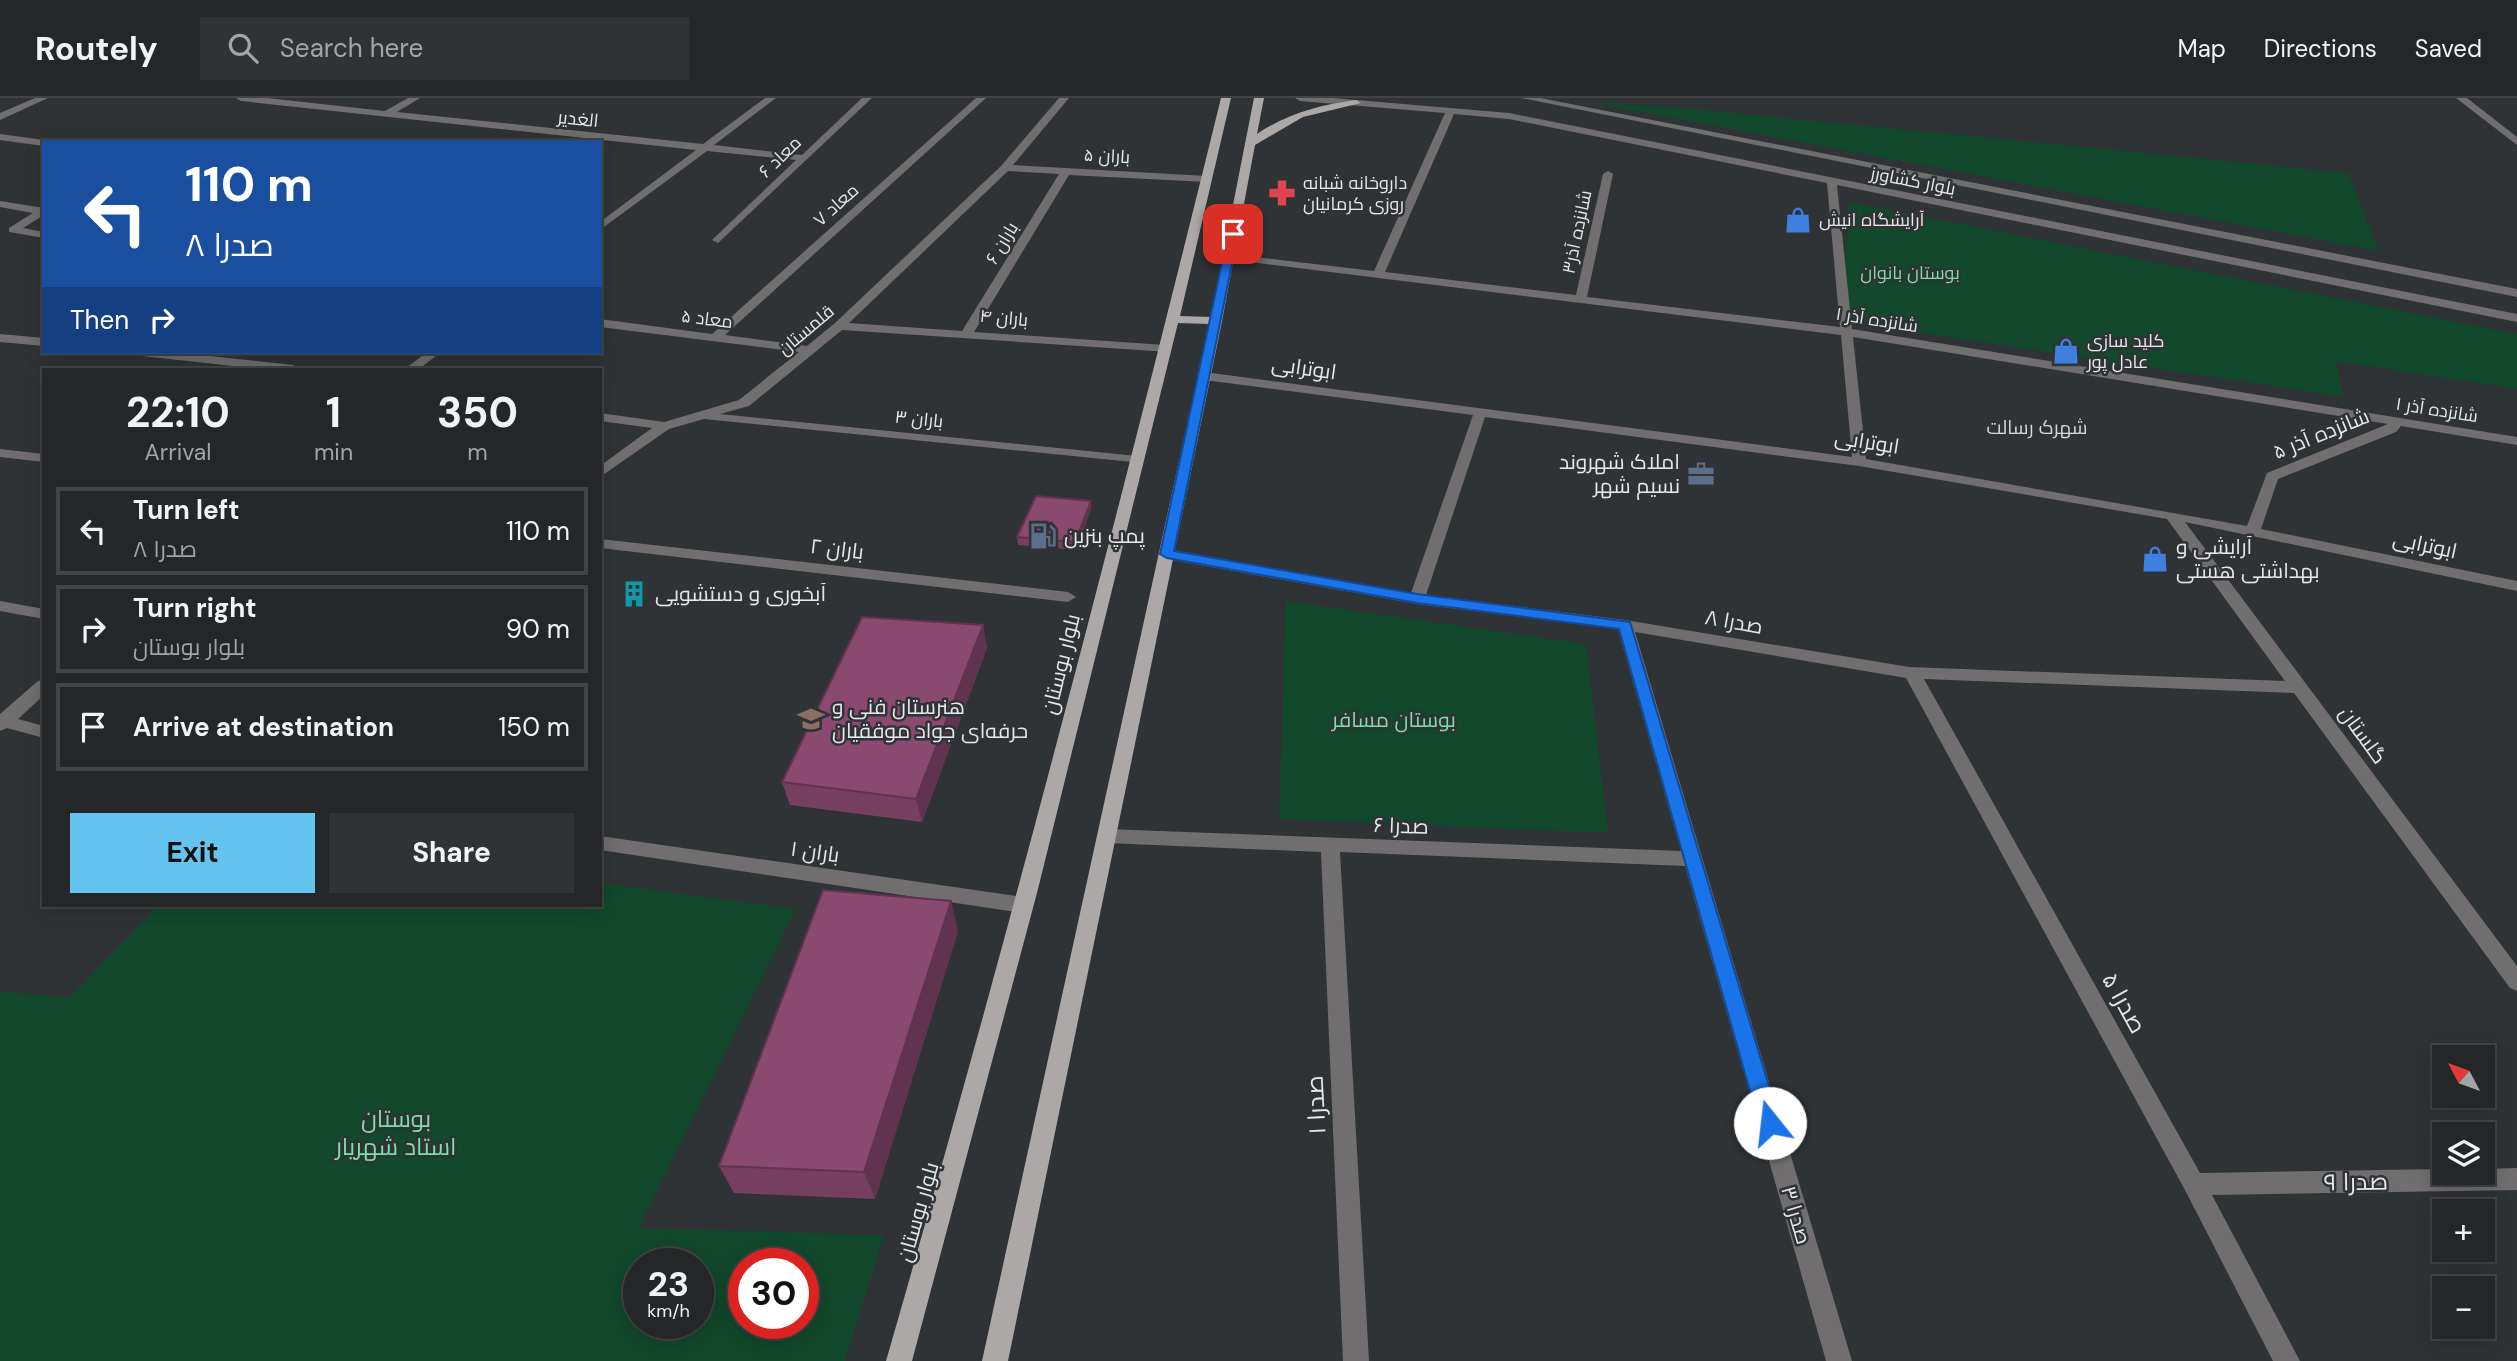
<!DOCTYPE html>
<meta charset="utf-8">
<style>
:root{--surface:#242628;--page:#303234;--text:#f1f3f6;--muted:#a3a5a8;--line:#414345;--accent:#65c4ef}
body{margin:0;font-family:"DM Sans",Cairo,sans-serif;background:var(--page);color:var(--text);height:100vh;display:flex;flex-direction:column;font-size:26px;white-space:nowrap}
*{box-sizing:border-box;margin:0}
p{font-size:23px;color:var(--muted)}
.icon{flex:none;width:38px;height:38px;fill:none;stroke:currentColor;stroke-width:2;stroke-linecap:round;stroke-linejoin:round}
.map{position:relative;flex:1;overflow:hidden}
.sheet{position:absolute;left:42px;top:270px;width:560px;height:539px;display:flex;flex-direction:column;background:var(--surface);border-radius:0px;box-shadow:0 4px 18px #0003,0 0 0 2px var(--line)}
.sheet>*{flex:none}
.banner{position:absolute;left:42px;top:42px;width:560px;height:214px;border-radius:0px;box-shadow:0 4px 18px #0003,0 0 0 2px var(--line);background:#1a4fa0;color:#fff;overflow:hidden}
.needle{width:46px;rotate:311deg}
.controls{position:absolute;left:2432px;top:947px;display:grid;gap:14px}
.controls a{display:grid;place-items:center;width:63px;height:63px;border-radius:0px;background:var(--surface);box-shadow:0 4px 18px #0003,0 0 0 2px var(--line);font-size:35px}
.speed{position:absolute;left:623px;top:1150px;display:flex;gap:14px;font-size:35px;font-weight:700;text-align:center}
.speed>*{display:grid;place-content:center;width:91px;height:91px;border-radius:50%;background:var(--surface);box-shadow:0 4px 18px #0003,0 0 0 2px var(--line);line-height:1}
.speed small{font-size:18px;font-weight:400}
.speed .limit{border:10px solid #d22;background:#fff;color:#111}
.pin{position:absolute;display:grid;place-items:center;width:60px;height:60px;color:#fff;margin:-30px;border-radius:14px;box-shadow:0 4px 10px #0006}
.me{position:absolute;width:77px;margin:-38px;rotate:344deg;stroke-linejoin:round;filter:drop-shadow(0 0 5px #0008)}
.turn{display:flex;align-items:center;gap:24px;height:147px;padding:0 28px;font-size:32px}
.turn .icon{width:91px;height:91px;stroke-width:2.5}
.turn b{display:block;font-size:49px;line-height:60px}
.then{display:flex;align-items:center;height:66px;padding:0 28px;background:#0003;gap:14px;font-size:26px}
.eta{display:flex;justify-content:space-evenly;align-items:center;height:119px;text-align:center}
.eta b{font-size:42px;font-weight:700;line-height:49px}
.button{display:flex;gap:14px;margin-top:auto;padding:14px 28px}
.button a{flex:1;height:80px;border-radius:0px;background:var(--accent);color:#111;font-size:28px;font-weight:700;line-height:80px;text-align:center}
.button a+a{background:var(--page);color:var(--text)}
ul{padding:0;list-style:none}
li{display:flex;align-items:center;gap:21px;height:88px;margin:0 14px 10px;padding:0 14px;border:4px solid var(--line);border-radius:0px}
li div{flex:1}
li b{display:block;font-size:26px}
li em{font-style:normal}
header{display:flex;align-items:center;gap:42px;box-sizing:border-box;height:98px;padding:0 35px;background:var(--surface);border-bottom:2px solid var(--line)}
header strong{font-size:33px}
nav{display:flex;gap:38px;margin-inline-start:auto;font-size:24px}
.search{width:490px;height:63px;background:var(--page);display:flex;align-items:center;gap:18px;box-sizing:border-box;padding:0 24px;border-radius:0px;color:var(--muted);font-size:26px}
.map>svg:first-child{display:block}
.green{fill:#12482c;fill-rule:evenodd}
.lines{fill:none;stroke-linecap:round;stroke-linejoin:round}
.minor{fill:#706e6e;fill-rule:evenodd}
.major{fill:#aca8a8;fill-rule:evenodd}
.wall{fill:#773f5f}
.shaded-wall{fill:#61334e}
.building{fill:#8a496f;stroke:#61334e;stroke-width:2}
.route{fill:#1a73e8;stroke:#114b97;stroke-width:2}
.labels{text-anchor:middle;stroke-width:5;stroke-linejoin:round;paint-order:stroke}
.far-street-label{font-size:18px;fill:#e6e8ea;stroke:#303336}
.far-poi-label{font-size:18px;fill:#e6e8ea;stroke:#303336;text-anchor:start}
.far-park-label{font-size:18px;fill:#79e1a4;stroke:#303336}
.far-neighbourhood-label{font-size:19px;fill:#d6d9dd;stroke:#303336}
.street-label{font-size:21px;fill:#e6e8ea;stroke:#303336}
.poi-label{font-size:21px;fill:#e6e8ea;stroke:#303336;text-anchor:start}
.park-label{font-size:21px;fill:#79e1a4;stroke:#303336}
.near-street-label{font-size:24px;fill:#e6e8ea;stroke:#303336}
.near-park-label{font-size:24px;fill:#79e1a4;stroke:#303336}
</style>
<header>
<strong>Routely</strong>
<div class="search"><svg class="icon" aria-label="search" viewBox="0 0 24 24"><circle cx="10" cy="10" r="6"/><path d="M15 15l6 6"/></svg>Search here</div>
<nav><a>Map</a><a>Directions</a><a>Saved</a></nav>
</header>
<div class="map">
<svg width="2517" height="1263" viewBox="0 0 2517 1263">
<rect width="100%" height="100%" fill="#303336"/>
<!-- green -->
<path class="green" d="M1592,5L1674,9L2348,75L2379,153Z
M1849,104L2517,236V291L2335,263L2344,299L1842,223Z
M1286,503L1586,546L1608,735L1279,721Z
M600,785L796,811L639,1130L884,1137L845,1263H0V893L69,900L159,807H600ZM639,1166H698V1225H639ZM744,1166H803V1225H744Z"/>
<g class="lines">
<!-- minor -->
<path class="minor" d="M35,0H48L0,22V15Z
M236,0H267L385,13L408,0H420L397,14L703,46L765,0H776L714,47L802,57L862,0H872L718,145L712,142L714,140L796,62L707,53L600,132V124L696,52L241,3Z
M976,0H986L725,237L807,248L835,225L1001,68L1059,0H1069L1013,67L1207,78L1212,81L1207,84L1069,77L974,234L1165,247L1171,251L1169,254L842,232L749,308L720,316L1137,358L1144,362L1142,365L704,321L669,331L600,379V368L652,330L600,323V315L664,324L739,302L799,254L600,229V221L712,236ZM1008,73L1059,76L962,233L849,225Z
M1295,0H1333L1509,15L2517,216V224L1837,87L1852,231L2517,339V347L2401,328L2396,334L2278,381L2261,431L2517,483V493L2185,424L2517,868V893L2510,890L2294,595L1924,581L2200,1075L2445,1071V1074H2483V1071L2517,1070V1092L2212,1097L2300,1263H2273L2186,1094L1906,580L1635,534L1852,1263H1826L1685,768L1340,754L1369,1263H1343L1321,754L1107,745L1100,743L1098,738L1100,733L1107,731L1681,753L1618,531L1417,506L1167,461L1159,456L1167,451L1411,495L1473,317L1204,282L1198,278L1204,274L1852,359L1841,237L1225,161V157L1229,156L1374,173L1445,15L1300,3ZM1454,16L1509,21L1827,85L1840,229L1587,199L1613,76L1608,73L1603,76L1576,197L1385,174ZM1853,239L2388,326L2267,375L2247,428L1866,361ZM1485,319L1859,368L2167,421L2285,583L1909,569L1625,522L1426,497Z
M1521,0H1540L2517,191V199Z
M2456,0H2467L2517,39V47Z
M0,36L44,42L48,44H44V48L0,42Z
M0,103L44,110V117L23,130L44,134V140L9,134V130L33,115L0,109Z
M0,236L44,240V248L0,244Z
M136,254H173L293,267L299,271H261L142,258Z
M427,254H441L419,271H405Z
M0,351L44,356V364L0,359Z
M600,441L1068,494L1076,499L1068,504L600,450Z
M0,503L44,511V521L0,513Z
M44,581V597L18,621L44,628V640L7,630L0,633V616L38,583Z
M600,738L1023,799L1030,802L1033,807L1030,812L1023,815L600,752Z"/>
<!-- major -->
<path class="major" d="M1221,0H1231L1180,218L1211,219L1254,0H1264L1257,36C1288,15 1320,7 1356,2L1361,5L1303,19L1255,47L1222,223L1008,1263H982L1209,226L1178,225L1038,791L912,1263H886C1007,844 1117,423 1221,0Z"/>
</g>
<!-- wall -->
<path class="wall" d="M1091,403V411L1076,452L1018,447L1017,439Z
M983,527L987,550L922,724L790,707L782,684Z
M958,833L875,1101L734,1095L719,1068Z"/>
<!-- shaded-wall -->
<path class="shaded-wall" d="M1091,403V411L1076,452L1075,444Z
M983,527L987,550L922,724L916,701Z
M951,803L958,833L875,1101L864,1074Z"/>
<!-- building -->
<path class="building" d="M1036,398L1091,403L1075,444L1017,439Z
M862,519L983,527L916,701L782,684Z
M823,792L951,803L864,1074L719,1068Z"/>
<!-- route -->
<path class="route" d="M1233,133L1238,136L1174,453L1417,496L1630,524L1780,1025L1777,1032L1770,1034L1762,1032L1759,1025L1619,531L1417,505L1167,460L1160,456L1228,136Z"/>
<!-- icons -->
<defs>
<g id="pharmacy-bare" transform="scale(2.1)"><path d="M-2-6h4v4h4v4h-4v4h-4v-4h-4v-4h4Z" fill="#e0444e" stroke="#303336" stroke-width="2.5" paint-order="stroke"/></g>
<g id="shop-bare" transform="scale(2.1)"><path d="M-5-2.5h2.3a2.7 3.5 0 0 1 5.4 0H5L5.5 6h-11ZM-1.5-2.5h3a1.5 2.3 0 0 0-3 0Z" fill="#3f7fe0" stroke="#303336" stroke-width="2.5" paint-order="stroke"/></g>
<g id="office-bare" transform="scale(2.1)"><path d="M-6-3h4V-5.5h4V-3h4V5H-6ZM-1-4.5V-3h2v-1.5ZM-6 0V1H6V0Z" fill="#5c6f8a" stroke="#303336" stroke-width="2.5" paint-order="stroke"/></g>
<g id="fuel-bare" transform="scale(2.1)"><path d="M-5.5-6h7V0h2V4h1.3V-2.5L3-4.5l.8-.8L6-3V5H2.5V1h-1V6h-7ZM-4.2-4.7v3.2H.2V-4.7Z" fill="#5c6f8a" stroke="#303336" stroke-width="2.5" paint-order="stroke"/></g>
<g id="building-bare" transform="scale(2.1)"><path d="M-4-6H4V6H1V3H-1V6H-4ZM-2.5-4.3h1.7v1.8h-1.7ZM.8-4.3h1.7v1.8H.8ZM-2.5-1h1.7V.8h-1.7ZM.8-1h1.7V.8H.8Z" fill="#0f9aa8" stroke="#303336" stroke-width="2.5" paint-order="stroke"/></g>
<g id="school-bare" transform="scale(2.1)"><path d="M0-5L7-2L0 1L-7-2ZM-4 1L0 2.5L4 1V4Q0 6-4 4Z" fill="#8d6e63" stroke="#303336" stroke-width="2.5" paint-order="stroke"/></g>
</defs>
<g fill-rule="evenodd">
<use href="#pharmacy-bare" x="1282" y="95"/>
<use href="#shop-bare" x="1798" y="122"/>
<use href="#shop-bare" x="2066" y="253"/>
<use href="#office-bare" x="1701" y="376"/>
<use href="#fuel-bare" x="1043" y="438"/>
<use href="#shop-bare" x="2155" y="461"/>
<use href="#building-bare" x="634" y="496"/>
<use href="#school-bare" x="811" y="621"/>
</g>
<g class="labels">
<!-- far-street labels -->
<g class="far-street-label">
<text transform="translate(578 21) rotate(6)" y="6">الغدیر</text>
<text transform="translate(1107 58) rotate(3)" y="6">باران ۵</text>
<text transform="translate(780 59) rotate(-44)" y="6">معاد ۶</text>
<text transform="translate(1913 83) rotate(11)" y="6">بلوار کشاورز</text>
<text transform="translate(836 107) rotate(-42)" y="6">معاد ۷</text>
<text transform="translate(1577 134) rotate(-78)" y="6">شانزده آذر۳</text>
<text transform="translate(1002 145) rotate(-59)" y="6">باران ۶</text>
<text transform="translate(1004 220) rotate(5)" y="6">باران ۴</text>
<text transform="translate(707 221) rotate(7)" y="6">معاد ۵</text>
<text transform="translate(1877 222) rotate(9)" y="6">شانزده آذر ۱</text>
<text transform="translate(806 232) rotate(-40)" y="6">قلمستان</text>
<text transform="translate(2437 312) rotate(9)" y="6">شانزده آذر ۱</text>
<text transform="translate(919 321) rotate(6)" y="6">باران ۳</text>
</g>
<!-- far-poi labels -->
<g class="far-poi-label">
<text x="1303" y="91">داروخانه شبانه<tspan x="1303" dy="21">روزی کرمانیان</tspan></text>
<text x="1819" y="128">آرایشگاه انیش</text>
<text x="2087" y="249">کلید سازی<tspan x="2087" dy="21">عادل پور</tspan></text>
</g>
<!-- far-park labels -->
<g class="far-park-label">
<text x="1910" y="181">بوستان بانوان</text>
</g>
<!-- far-neighbourhood labels -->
<g class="far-neighbourhood-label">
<text x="2037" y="336">شهرک رسالت</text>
</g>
<!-- street labels -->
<g class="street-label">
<text transform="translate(1304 270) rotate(8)" y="7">ابوترابی</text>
<text transform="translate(2321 336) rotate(-22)" y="7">شانزده آذر ۵</text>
<text transform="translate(1867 344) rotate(9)" y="7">ابوترابی</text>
<text transform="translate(2425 447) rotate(12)" y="7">ابوترابی</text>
<text transform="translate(837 451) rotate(7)" y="7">باران ۲</text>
<text transform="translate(1734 524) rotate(10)" y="7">صدرا ۸</text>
<text transform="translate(1061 566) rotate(-76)" y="7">بلوار بوستان</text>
<text transform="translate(2363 637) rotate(54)" y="7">گلستان</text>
<text transform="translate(1401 728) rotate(2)" y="7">صدرا ۶</text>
<text transform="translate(815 754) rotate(8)" y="7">باران ۱</text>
<text transform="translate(918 1114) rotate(-74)" y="7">بلوار بوستان</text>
<text transform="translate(1796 1117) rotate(74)" y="7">صدرا ۳</text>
</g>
<!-- poi labels -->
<g class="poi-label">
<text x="1680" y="371" text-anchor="end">املاک شهروند<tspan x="1680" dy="24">نسیم شهر</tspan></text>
<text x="1064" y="445">پمپ بنزین</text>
<text x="2176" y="456">آرایشی و<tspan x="2176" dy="24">بهداشتی هستی</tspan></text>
<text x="655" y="503">آبخوری و دستشویی</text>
<text x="832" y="616">هنرستان فنی و<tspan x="832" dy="24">حرفه‌ای جواد موفقیان</tspan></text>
</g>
<!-- park labels -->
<g class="park-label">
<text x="1394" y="629">بوستان مسافر</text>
</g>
<!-- near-street labels -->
<g class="near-street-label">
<text transform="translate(2124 905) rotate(61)" y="8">صدرا ۵</text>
<text transform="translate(1316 1007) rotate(-93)" y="8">صدرا ۱</text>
<text transform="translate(2356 1084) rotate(-1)" y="8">صدرا ۹</text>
</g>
<!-- near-park labels -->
<g class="near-park-label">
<text x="396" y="1029">بوستان<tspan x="396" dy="28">استاد شهریار</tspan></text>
</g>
</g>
</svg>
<div class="controls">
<a><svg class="needle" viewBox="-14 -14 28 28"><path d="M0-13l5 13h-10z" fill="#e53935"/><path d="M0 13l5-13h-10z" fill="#a3a5a8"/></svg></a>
<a><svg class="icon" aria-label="layers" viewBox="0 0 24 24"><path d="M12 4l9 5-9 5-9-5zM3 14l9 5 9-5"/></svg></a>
<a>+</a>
<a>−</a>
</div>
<div class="speed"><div>23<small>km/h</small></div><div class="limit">30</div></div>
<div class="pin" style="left:1233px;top:136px;background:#d93025"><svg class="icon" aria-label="arrive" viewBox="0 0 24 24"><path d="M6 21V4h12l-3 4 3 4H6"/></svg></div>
<svg class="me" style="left:1770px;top:1025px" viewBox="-20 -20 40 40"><circle r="19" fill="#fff"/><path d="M0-13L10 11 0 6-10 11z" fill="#1a73e8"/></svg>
<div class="banner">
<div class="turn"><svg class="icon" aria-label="left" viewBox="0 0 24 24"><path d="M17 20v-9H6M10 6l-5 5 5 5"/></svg><div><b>110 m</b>صدرا ۸</div></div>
<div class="then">Then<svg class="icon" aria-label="right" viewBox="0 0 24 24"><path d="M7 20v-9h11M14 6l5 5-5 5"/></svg></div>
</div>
<section class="sheet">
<div class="eta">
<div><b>22:10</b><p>Arrival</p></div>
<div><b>1</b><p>min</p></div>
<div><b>350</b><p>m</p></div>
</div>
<ul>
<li><svg class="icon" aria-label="left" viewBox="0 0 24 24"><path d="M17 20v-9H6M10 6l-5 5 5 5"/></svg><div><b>Turn left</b><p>صدرا ۸</p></div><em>110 m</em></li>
<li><svg class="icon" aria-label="right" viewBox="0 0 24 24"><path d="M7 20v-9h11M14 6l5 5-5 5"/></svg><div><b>Turn right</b><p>بلوار بوستان</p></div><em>90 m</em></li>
<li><svg class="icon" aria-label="arrive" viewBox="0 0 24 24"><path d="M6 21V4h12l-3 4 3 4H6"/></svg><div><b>Arrive at destination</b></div><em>150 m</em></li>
</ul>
<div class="button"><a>Exit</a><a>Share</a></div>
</section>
</div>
